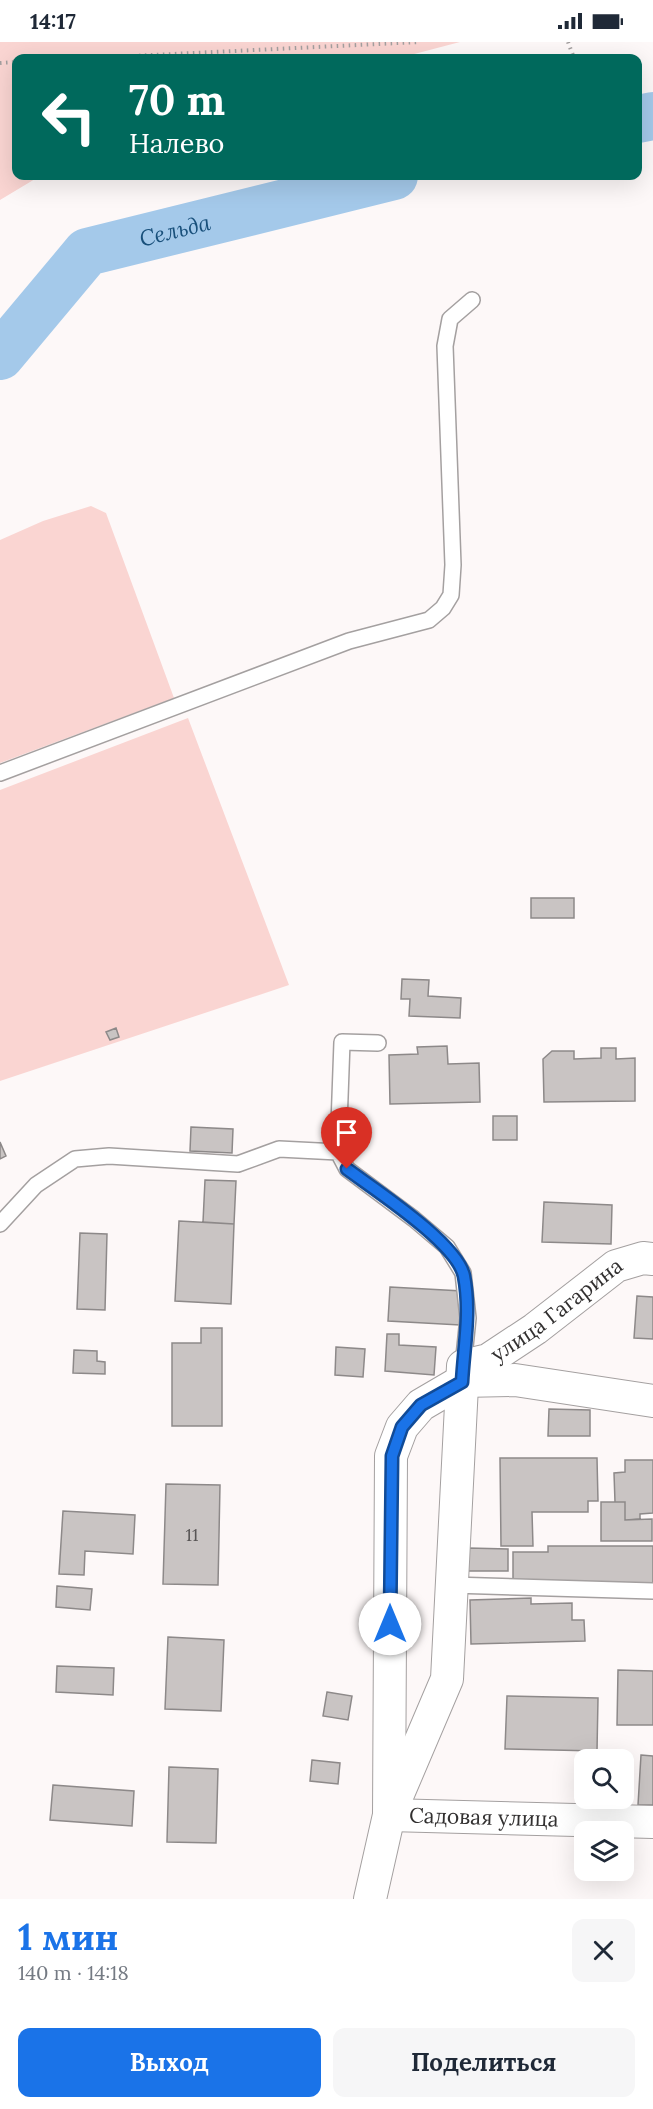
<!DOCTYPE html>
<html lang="ru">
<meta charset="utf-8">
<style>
:root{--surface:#fff;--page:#f6f6f7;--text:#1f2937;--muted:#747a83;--accent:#1a73e8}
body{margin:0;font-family:Lora,serif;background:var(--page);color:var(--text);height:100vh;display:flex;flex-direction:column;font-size:22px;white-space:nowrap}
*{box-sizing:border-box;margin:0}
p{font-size:20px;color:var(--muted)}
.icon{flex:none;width:33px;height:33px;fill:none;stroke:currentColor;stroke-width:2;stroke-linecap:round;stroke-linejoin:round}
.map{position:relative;height:1857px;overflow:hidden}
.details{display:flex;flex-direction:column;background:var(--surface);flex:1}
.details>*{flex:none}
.guide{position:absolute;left:12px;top:12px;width:630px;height:126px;border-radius:12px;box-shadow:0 6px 24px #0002;background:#00695c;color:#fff;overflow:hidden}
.buttons{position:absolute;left:574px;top:1707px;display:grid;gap:12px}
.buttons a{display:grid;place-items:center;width:60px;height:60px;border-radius:12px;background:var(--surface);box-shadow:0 6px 24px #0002;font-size:30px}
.pin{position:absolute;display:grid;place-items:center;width:51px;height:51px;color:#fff;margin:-62px -26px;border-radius:50% 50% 50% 0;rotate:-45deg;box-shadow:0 0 6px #0007}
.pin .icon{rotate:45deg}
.me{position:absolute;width:66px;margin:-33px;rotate:0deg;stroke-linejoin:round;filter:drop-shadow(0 0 4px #0008)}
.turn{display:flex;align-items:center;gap:21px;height:126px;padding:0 18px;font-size:27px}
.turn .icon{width:78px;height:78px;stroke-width:2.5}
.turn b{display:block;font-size:42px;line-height:51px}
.round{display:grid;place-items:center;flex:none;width:63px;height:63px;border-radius:12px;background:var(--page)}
.headline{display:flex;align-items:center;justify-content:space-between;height:102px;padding:0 18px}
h1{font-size:36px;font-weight:700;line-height:45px;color:var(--accent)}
.action{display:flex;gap:12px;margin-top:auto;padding:12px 18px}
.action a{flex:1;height:69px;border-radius:12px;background:var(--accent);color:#fff;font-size:24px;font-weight:700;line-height:69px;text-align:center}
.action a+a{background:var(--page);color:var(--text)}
.status{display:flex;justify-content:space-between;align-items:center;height:42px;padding:0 30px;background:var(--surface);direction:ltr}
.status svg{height:16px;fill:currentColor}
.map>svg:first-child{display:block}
.green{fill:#fad5d2}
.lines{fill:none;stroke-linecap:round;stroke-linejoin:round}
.river{stroke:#a4c9ea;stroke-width:48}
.building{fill:#c9c4c3;stroke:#8d8989;stroke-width:1.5}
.lane-casing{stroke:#a4a0a0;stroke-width:18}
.street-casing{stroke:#a4a0a0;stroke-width:34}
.path{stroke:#a39f9f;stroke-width:4;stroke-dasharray:1.5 4.5;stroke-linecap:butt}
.lane{stroke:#fff;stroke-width:15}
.street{stroke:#fff;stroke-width:32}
.route-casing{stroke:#114b97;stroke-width:15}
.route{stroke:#1a73e8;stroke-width:10}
.labels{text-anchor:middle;stroke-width:5;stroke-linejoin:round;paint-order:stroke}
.number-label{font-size:18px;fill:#585555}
.street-label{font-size:21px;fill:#323030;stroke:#fff}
.water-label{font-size:22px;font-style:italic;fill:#19507b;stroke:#fff}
</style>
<div class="status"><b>14:17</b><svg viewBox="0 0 49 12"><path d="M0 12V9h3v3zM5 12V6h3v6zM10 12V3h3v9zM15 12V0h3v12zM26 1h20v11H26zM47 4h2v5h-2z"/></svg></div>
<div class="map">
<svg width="653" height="1857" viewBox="0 0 653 1857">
<rect width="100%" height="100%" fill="#fdf8f8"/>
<!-- green -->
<path class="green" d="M0,0H460L399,16H16V134H40L0,158Z
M91,464L106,471L174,656L0,721V498L43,479Z
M188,676L289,943L0,1039V748Z"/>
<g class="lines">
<!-- river -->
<g class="river">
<path d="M638,77L653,74"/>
<path id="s1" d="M0,314L87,210L394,134"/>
</g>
</g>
<!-- building -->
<path class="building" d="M531,856H574V876H531Z
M402,937L429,938L428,954L461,956L460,976L409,974L410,957H401Z
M116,986L119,995L110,998L106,990Z
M447,1004L448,1022L479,1021L480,1060L390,1062L389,1013L418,1012L417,1005Z
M601,1006H616V1017L635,1016V1059L544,1060L543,1017L552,1009H574V1017L601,1016Z
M493,1074H517V1098H493Z
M191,1085L233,1087L232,1111L190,1109Z
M0,1100L6,1114L0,1117Z
M205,1138L236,1139L234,1182L203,1180Z
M544,1160L612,1163L611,1202L542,1200Z
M179,1179L234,1182L231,1262L175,1259Z
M80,1191L107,1192L105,1268L77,1267Z
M390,1245L462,1249L460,1283L388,1279Z
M637,1254L653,1255V1297L634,1296Z
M201,1286H222V1384H172V1301H201Z
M387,1292H399V1303L436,1305L434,1333L385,1329Z
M336,1305L365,1307L363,1335L335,1333Z
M74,1308L97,1309V1319L105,1320V1332L73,1331Z
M549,1367L590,1368V1394H548Z
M500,1416H597L598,1459H588V1470H532L533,1504H501Z
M625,1418H653V1471L640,1472V1477L625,1478V1460H615L614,1431L625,1430Z
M166,1442L220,1443L218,1543L163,1542Z
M601,1460H625V1478L652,1477V1499H601Z
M63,1469L135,1473L133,1512L85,1509L84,1533L59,1532Z
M548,1504H653V1541L513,1540V1510H548Z
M468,1506L508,1507V1529H468Z
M57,1544L92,1547L90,1568L56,1565Z
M531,1556V1562L572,1561V1578H584L585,1599L471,1602L470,1558Z
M168,1595L224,1598L221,1669L165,1667Z
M57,1624L114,1626L113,1653L56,1650Z
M618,1628L653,1629V1683H617Z
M327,1650L352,1654L348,1678L323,1674Z
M507,1654L598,1656L597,1709L505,1707Z
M641,1713L653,1714V1763H638Z
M312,1718L340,1721L338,1742L310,1739Z
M169,1725L218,1727L216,1801L167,1800Z
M53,1743L134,1749L132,1784L50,1778Z"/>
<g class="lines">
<!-- lane casing -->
<g class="lane-casing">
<path id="lane" d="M0,731L349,599L429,578L443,566L451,553L453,523L445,304L450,277L472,258
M378,1001L342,1000L338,1110L347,1127L414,1177L447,1205L463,1231L468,1276L463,1324
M0,1182L36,1143L75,1117L109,1114L238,1122L279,1107L338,1110
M452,1543L653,1549"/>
</g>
<!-- street casing -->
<g class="street-casing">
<g id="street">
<path id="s2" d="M653,1359L515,1338L462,1339L421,1363L402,1385L391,1414L389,1773L653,1780"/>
<path id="s3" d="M370,1857L389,1773L447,1637L463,1324L488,1318L535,1287L616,1224L643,1216L653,1217"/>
</g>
</g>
<!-- path -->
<path class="path" d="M568,0L574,16
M91,16L419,0
M0,21L16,20"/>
<!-- lane -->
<use href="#lane" class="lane"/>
<!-- street -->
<use href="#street" class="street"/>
</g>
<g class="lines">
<!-- route casing -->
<g class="route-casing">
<path id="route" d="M347,1127C375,1148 457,1201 464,1234C471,1271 464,1303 462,1340L421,1363L402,1385L392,1414L390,1582"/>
</g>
<!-- route -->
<use href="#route" class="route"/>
</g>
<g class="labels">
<!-- number labels -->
<g class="number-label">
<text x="192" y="1499">11</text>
</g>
<!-- street labels -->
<g class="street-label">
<text dy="7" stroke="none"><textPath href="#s3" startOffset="658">улица Гагарина</textPath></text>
<text dy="7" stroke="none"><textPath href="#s2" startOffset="754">Садовая улица</textPath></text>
</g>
<!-- water labels -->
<g class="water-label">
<text dy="8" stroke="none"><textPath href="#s1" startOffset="226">Сельда</textPath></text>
</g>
</g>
</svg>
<div class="buttons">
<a><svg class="icon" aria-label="search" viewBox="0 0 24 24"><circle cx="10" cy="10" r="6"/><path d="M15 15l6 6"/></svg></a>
<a><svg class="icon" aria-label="layers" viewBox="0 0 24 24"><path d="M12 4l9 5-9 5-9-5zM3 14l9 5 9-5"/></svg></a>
</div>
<div class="pin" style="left:347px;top:1127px;background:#d93025"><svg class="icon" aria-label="arrive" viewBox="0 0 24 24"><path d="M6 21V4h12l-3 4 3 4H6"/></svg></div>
<svg class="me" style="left:390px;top:1582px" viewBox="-20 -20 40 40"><circle r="19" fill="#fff"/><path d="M0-13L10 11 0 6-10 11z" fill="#1a73e8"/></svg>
<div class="guide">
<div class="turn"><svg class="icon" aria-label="left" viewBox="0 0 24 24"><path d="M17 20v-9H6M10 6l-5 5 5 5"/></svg><div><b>70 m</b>Налево</div></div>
</div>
</div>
<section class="details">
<div class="headline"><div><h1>1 мин</h1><p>140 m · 14:18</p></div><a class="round"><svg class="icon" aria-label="close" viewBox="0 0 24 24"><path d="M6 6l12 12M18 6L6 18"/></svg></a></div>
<div class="action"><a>Выход</a><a>Поделиться</a></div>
</section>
